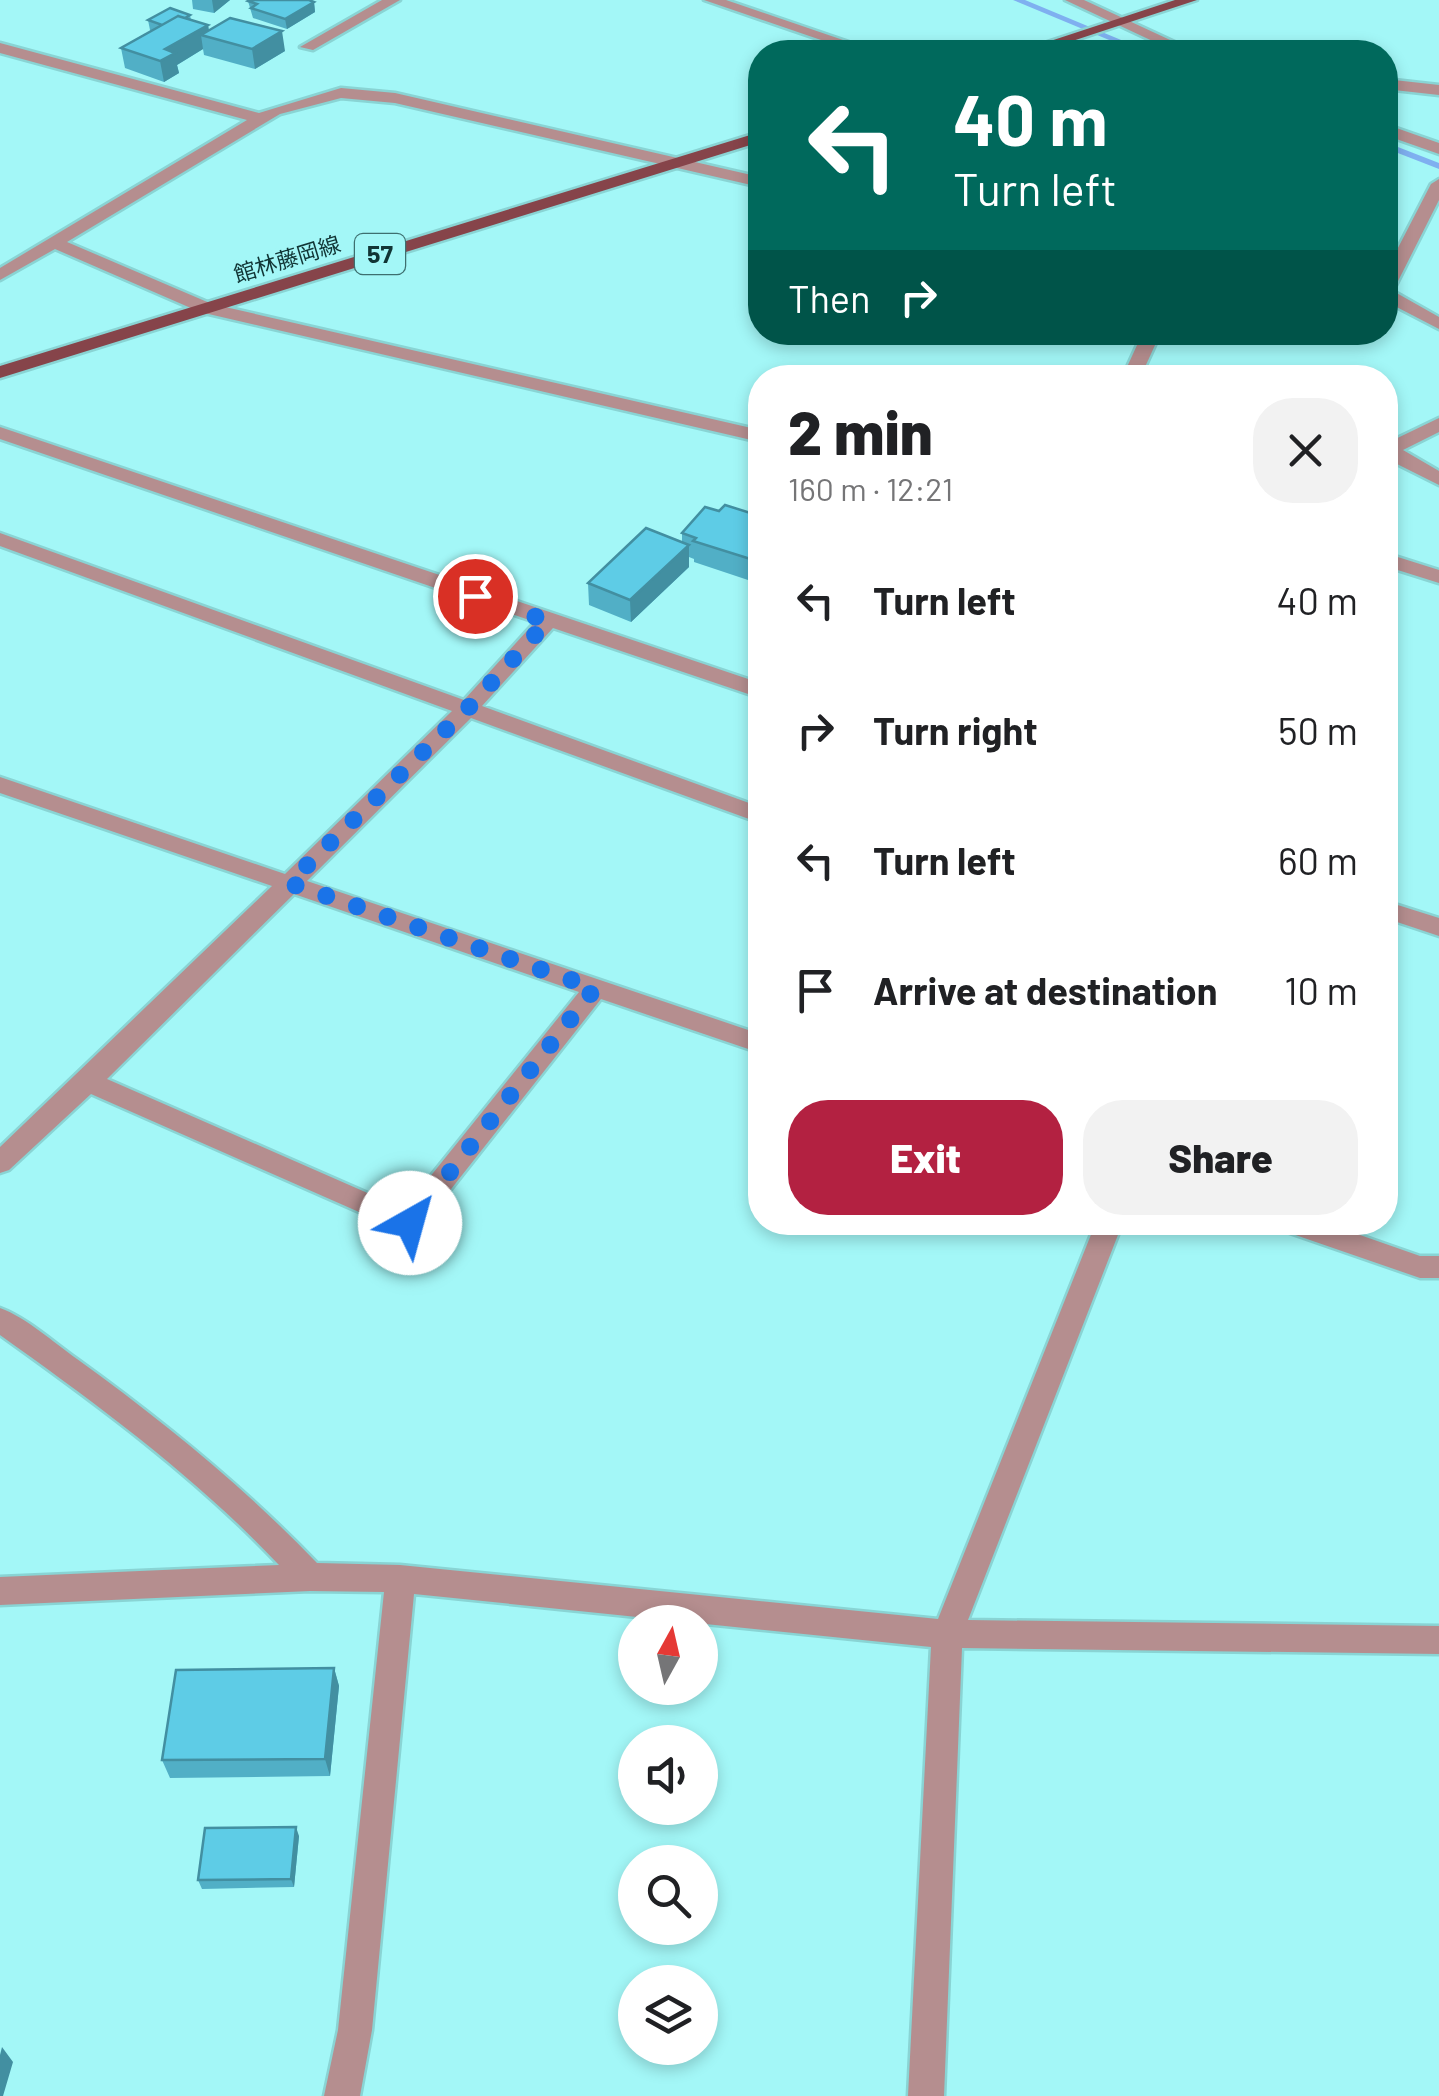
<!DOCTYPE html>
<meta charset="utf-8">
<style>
:root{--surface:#fff;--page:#f2f2f2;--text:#202124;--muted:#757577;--accent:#b32141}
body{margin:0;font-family:Barlow,"Noto Sans JP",sans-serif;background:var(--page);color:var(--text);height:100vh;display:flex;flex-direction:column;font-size:38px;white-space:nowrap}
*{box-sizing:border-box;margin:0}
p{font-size:32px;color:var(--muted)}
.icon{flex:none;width:55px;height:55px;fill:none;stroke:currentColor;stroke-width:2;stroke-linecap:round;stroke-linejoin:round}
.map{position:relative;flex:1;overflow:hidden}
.side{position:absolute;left:748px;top:365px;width:650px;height:870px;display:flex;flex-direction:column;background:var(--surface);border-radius:40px;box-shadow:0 5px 15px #0003}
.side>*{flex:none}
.hud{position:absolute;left:748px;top:40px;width:650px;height:305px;border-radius:40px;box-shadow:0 5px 15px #0003;background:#00695c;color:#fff;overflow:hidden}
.needle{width:65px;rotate:8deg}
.tools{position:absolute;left:618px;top:1605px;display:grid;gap:20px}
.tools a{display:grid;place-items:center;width:100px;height:100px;border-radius:50%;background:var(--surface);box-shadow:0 5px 15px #0003;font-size:50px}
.pin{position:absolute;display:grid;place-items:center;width:85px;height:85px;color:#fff;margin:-42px;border:5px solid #fff;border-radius:50%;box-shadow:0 2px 10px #0007}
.me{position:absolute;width:110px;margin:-55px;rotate:38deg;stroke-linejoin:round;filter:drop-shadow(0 0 8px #0008)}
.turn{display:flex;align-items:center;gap:35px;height:210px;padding:0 40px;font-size:45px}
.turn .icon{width:130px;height:130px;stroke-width:2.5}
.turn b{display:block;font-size:70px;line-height:85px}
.then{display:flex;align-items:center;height:95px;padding:0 40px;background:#0003;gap:20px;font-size:38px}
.round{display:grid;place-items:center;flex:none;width:105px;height:105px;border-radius:40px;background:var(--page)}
.summary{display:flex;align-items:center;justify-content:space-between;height:170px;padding:0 40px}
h1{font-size:60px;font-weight:800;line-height:75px}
.cta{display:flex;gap:20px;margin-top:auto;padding:20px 40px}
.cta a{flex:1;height:115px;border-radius:40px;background:var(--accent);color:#fff;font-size:40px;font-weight:800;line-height:115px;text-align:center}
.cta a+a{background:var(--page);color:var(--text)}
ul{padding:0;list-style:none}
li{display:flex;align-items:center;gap:30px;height:130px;padding:0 40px}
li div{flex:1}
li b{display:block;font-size:38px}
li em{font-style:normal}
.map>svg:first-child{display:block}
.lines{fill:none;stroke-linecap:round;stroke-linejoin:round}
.stream{fill:#7fb0f0;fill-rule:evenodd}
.minor-casing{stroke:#89d4d4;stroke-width:5}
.major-casing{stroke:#89d4d4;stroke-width:5}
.minor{fill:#b58e8f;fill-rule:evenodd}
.major{fill:#86444a;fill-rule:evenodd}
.wall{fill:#51afc6}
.shaded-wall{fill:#428fa1}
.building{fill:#5ecce6;stroke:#428fa1;stroke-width:2.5}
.route{stroke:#1a73e8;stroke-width:18;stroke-dasharray:0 32.4}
.labels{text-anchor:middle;stroke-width:9;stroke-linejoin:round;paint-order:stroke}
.far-street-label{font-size:22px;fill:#113535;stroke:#a3f7f7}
.shield{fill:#a3f7f7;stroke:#3d6f6f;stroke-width:2.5}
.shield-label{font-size:25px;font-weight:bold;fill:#113535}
</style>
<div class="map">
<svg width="1439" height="2096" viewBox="0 0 1439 2096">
<rect width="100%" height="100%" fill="#a3f7f7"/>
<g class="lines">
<!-- stream -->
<path class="stream" d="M1013,0H1025L1150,52H1138Z
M1385,142L1439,163V169L1385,148Z"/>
<!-- minor casing -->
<g class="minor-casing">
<path id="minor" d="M382,0H400L313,50L300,47Z
M704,0H726L878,52H856Z
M1065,0H1084L1196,52H1176Z
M0,43L259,113L341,88L395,93L760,177V187L395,103L341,98L280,114L67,242L212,304L760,430V442L200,312L55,249L0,280V268L247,120L0,53Z
M1385,79L1439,85V95L1385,89Z
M1385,124L1439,143V154L1385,135Z
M1439,179V200L1393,291L1439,317V329L1385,301V273L1431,184Z
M1143,332H1161L1140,378H1122Z
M1439,418V432L1403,450L1439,471V485L1385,458V444Z
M0,427L760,683V698L553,628L482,706L760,807V823L471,718L307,881L760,1034V1053L601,999L418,1231L409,1234L91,1094L9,1170L0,1173V1147L272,886L0,793V777L285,874L452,711L0,546V533L464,700L535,622L0,439ZM294,894L579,992L404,1209L107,1079Z
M1385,553L1439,570V583L1385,566Z
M1385,901L1439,918V936L1385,918Z
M1096,1222H1123L968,1620L1439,1626V1654L962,1648L944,2096H908L931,1647L414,1594L372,2030L360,2096H324L338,2030L384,1592L310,1591L0,1605V1577L279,1565C196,1477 98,1405 0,1335V1308C27,1318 53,1342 77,1359C163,1421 244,1487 317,1563L400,1565L938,1619Z
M1277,1222H1323L1420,1256H1439V1278H1420L1281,1230Z"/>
</g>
<!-- major casing -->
<g class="major-casing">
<path id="major" d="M1175,0H1197L1039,52H1017Z
M760,132V142L0,378V366Z"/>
</g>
<!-- minor -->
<use href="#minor" class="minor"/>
<!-- major -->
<use href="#major" class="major"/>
</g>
<!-- wall -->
<path class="wall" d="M192,0H230L214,13L193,9Z
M248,1L314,2L315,12L287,29L253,18Z
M190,15L191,20L208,25L209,31L285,51L255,69L204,55L203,49L177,65L179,73L164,82L125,68L121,48L151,31L150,30L148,20Z
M719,511L760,516V584L694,562V559L689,557V567L631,622L589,605L588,583L682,542V533Z
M334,1668L339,1686L330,1776L170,1778L162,1760Z
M299,1836L294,1887L202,1889L198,1880Z"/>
<!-- shaded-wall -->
<path class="shaded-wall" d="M212,0H230L214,13Z
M314,2L315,12L287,29L285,19Z
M208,25L210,38L201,35L203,49L177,65L179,73L164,82L160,61L165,49Z
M282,31L285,51L255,69L252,49Z
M689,545V567L631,622L630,600Z
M334,1668L339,1686L330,1776L325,1759Z
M296,1827L299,1836L294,1887L291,1879Z
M2,2047L13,2062L3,2096H0V2055Z"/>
<!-- building -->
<path class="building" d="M250,0H309L314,2L285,19L251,8L257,4L248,1Z
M170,8L190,15L185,18L178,16L162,25L148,20Z
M178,16L208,25L165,49L175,53L160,61L121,48Z
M230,18L282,31L252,49L201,35Z
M725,505L760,516V562L693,541L696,538L682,533L705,507L719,511Z
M646,528L689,545L630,600L588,583Z
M334,1668L325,1759L162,1760L176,1670Z
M296,1827L291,1879L198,1880L205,1828Z"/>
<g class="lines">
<!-- route -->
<path class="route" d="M410,1223L595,988L289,883L469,707L548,621L475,596"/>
</g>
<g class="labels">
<!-- far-street labels -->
<g class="far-street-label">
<text transform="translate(287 259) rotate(-17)" y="8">館林藤岡線</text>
</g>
<!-- shield labels -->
<rect class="shield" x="355" y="234" width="50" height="40" rx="8"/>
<g class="shield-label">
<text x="380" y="263">57</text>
</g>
</g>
</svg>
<div class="tools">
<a><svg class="needle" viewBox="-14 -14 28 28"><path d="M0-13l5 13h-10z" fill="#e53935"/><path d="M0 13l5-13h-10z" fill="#757577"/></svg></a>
<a><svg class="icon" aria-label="sound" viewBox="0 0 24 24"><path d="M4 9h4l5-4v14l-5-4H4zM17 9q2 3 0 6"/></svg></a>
<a><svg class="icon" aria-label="search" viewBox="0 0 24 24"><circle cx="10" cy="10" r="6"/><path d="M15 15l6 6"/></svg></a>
<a><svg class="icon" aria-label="layers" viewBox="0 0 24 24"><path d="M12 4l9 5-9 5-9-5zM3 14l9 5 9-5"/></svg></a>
</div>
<div class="pin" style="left:475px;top:596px;background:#d93025"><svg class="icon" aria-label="arrive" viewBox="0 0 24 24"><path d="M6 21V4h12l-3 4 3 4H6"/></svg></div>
<svg class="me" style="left:410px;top:1223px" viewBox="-20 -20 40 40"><circle r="19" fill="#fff"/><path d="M0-13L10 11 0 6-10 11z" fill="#1a73e8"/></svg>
<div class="hud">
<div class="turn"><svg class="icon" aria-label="left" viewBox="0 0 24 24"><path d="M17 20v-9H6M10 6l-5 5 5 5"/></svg><div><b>40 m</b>Turn left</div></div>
<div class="then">Then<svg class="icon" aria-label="right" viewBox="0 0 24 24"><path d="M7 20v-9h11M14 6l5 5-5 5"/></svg></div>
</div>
<section class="side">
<div class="summary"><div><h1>2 min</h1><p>160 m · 12:21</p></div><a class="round"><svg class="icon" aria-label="close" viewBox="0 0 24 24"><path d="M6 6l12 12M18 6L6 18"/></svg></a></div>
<ul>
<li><svg class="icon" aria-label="left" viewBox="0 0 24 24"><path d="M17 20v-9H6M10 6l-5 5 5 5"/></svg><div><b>Turn left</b></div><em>40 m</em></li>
<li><svg class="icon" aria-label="right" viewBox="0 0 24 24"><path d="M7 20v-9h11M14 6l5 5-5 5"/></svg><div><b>Turn right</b></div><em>50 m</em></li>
<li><svg class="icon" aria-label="left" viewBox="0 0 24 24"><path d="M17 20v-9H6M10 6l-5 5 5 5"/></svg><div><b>Turn left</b></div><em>60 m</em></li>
<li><svg class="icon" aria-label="arrive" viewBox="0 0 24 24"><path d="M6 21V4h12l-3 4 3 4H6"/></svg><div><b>Arrive at destination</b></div><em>10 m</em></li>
</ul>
<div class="cta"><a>Exit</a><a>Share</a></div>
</section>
</div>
